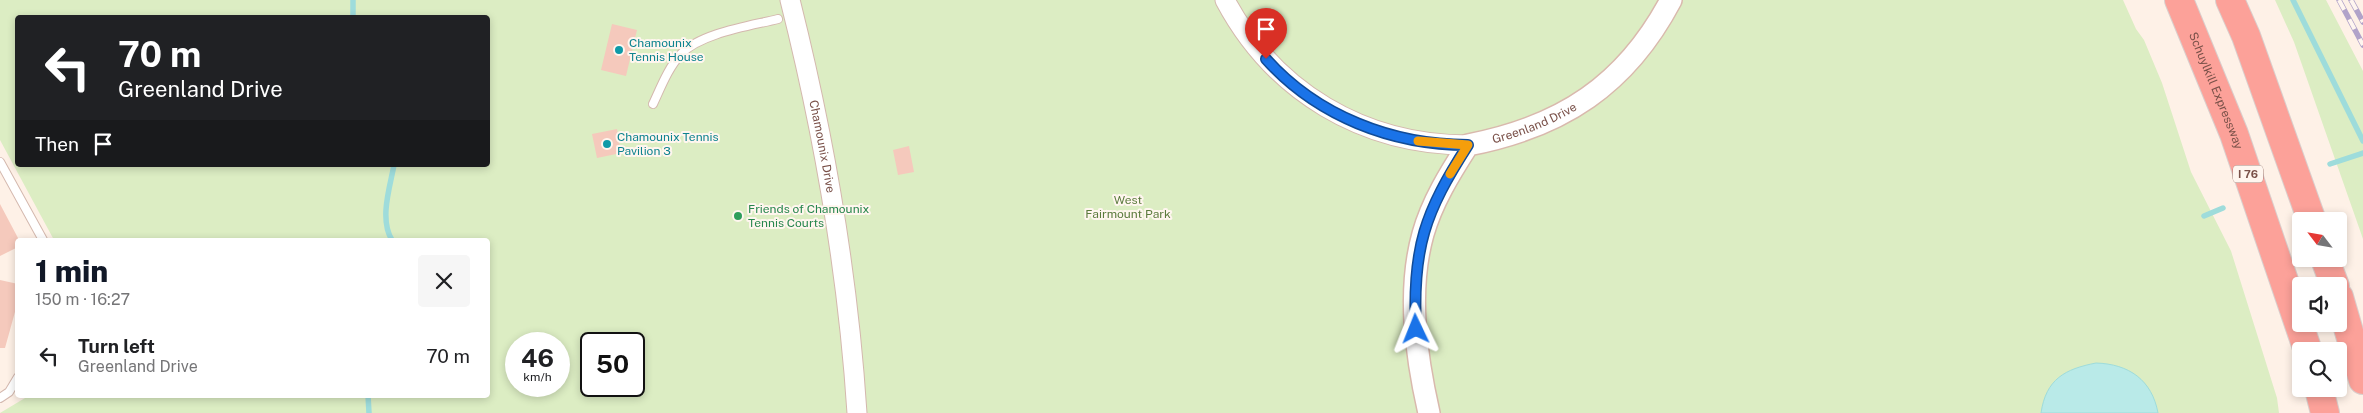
<!DOCTYPE html>
<meta charset="utf-8">
<style>
:root{--surface:#fff;--page:#f6f6f6;--text:#202124;--muted:#757577;--accent:#111827}
body{margin:0;font-family:"Public Sans",sans-serif;background:var(--page);color:var(--text);height:100vh;display:flex;flex-direction:column;font-size:19px;white-space:nowrap}
*{box-sizing:border-box;margin:0}
p{font-size:16px;color:var(--muted)}
.icon{flex:none;width:28px;height:28px;fill:none;stroke:currentColor;stroke-width:2;stroke-linecap:round;stroke-linejoin:round}
.map{position:relative;flex:1;overflow:hidden}
.panel{position:absolute;left:15px;top:238px;width:475px;height:160px;display:flex;flex-direction:column;background:var(--surface);border-radius:5px;box-shadow:0 2px 8px #0003}
.panel>*{flex:none}
.top-card{position:absolute;left:15px;top:15px;width:475px;height:152px;border-radius:5px;box-shadow:0 2px 8px #0003;background:#202124;color:#fff;overflow:hidden}
.needle{width:32px;rotate:301deg}
.controls{position:absolute;left:2292px;top:212px;display:grid;gap:10px}
.controls a{display:grid;place-items:center;width:55px;height:55px;border-radius:5px;background:var(--surface);box-shadow:0 2px 8px #0003;font-size:25px}
.speed{position:absolute;left:505px;top:332px;display:flex;gap:10px;font-size:25px;font-weight:700;text-align:center}
.speed>*{display:grid;place-content:center;width:65px;height:65px;border-radius:50%;background:var(--surface);box-shadow:0 2px 8px #0003;line-height:1}
.speed small{font-size:12px;font-weight:400}
.speed .limit{border:2px solid #111;border-radius:8px;background:#fff;color:#111}
.pin{position:absolute;display:grid;place-items:center;width:42px;height:42px;color:#fff;margin:-51px -21px;border-radius:50% 50% 50% 0;rotate:-45deg;box-shadow:0 0 5px #0007}
.pin .icon{rotate:45deg}
.me{position:absolute;width:55px;margin:-28px;rotate:358deg;stroke-linejoin:round;filter:drop-shadow(0 0 4px #0008)}
.turn{display:flex;align-items:center;gap:18px;height:105px;padding:0 20px;font-size:22px}
.turn .icon{width:65px;height:65px;stroke-width:2.5}
.turn b{display:block;font-size:35px;line-height:42px}
.then{display:flex;align-items:center;height:48px;padding:0 20px;background:#0003;gap:10px;font-size:19px}
.round{display:grid;place-items:center;flex:none;width:52px;height:52px;border-radius:5px;background:var(--page)}
.overview{display:flex;align-items:center;justify-content:space-between;height:85px;padding:0 20px}
h1{font-size:30px;font-weight:800;line-height:38px;color:var(--accent)}
ul{padding:0;list-style:none}
li{display:flex;align-items:center;gap:15px;height:65px;padding:0 20px}
li div{flex:1}
li b{display:block;font-size:19px}
li em{font-style:normal}
.map>svg:first-child{display:block}
.green{fill:#dcedc3;fill-rule:evenodd}
.water{fill:#b9eae8;stroke:#9edcdb}
.lines{fill:none;stroke-linecap:round;stroke-linejoin:round}
.stream{stroke:#9edcdb;stroke-width:5.5}
.building{fill:#f5c9bc}
.service-casing{stroke:#d4b8ae;stroke-width:10}
.tertiary-casing{stroke:#d4b8ae;stroke-width:21}
.secondary-casing{stroke:#d9b9ad;stroke-width:24}
.motorway-casing{stroke:#dacecc;stroke-width:30}
.service{stroke:#fff;stroke-width:8}
.tertiary{stroke:#fff;stroke-width:19}
.secondary{stroke:#fff;stroke-width:21}
.motorway{stroke:#fca199;stroke-width:28}
.rail-casing{stroke:#b1a3c9;stroke-width:5.5}
.rail{stroke:#fff6ef;stroke-width:4;stroke-dasharray:11;stroke-linecap:butt}
.route-casing{stroke:#114b97;stroke-width:12}
.route{stroke:#1a73e8;stroke-width:9}
.slow{stroke:#f59e0b;stroke-width:9}
.culture-dot{fill:#0f9aa8;stroke:#fff6ef;stroke-width:2}
.leisure-dot{fill:#2e9e5b;stroke:#fff6ef;stroke-width:2}
.labels{text-anchor:middle;stroke-width:4;stroke-linejoin:round;paint-order:stroke}
.shield{fill:#fff6ef;stroke:#a2827b;stroke-width:1}
.shield-label{font-size:11px;font-weight:bold;fill:#7a5149}
.culture-label{font-size:12px;fill:#0d838f;stroke:#fff6ef;text-anchor:start}
.street-label{font-size:12px;fill:#7a5149;stroke:#fff6ef}
.park-label{font-size:12px;fill:#5a7a3c;stroke:#fff6ef}
.leisure-label{font-size:12px;fill:#27864d;stroke:#fff6ef;text-anchor:start}
</style>
<div class="map">
<svg width="2363" height="413" viewBox="0 0 2363 413">
<rect width="100%" height="100%" fill="#fef1e7"/>
<!-- green -->
<path class="green" d="M0,0H2123L2136,29L2144,40L2162,83L2191,172L2231,251L2277,398L2279,413H0L30,395H488V240H54L0,140ZM18,18H488V165H18ZM516,344H559V386H516ZM591,344H634V386H591Z
M2275,0H2326L2363,71V239L2294,42Z"/>
<!-- water -->
<path class="water" d="M2096,363C2129,364 2152,380 2158,413H2041C2046,379 2065,369 2096,363Z"/>
<g class="lines">
<!-- stream -->
<path class="stream" d="M353,0V18
M2293,0L2363,141
M2330,164L2363,153
M2204,216L2223,208
M392,240C379,219 390,187 394,165
M368,395L369,413"/>
</g>
<!-- building -->
<path class="building" d="M612,24L637,30L626,76L601,70Z
M617,129L621,153L597,158L592,134Z
M909,146L914,172L898,175L893,150Z
M0,204L18,238V247L0,256Z
M0,280L18,284V301L5,348H0Z"/>
<g class="lines">
<!-- service casing -->
<g class="service-casing">
<path id="service" d="M653,104C661,87 668,68 681,54C701,33 750,26 778,19
M0,162L43,240
M0,398L9,392L18,377"/>
</g>
<!-- tertiary casing -->
<g class="tertiary-casing">
<g id="tertiary">
<path id="s1" d="M790,0C824,135 848,274 857,413"/>
<path d="M1225,0C1274,92 1363,145 1468,145"/>
</g>
</g>
<!-- secondary casing -->
<g class="secondary-casing">
<g id="secondary">
<path id="s2" d="M1429,413C1416,356 1407,291 1423,234C1432,202 1450,173 1468,145C1562,127 1626,85 1671,0"/>
</g>
</g>
<!-- motorway casing -->
<g class="motorway-casing">
<g id="motorway">
<path id="s3" d="M2179,0L2234,134L2308,351"/>
<path d="M2230,0L2246,36L2312,221"/>
<path d="M2325,259L2335,286"/>
<path d="M2339,297L2363,380"/>
<path d="M2319,389L2325,413"/>
</g>
</g>
<!-- service -->
<use href="#service" class="service"/>
<!-- tertiary -->
<use href="#tertiary" class="tertiary"/>
<!-- secondary -->
<use href="#secondary" class="secondary"/>
<!-- motorway -->
<use href="#motorway" class="motorway"/>
<!-- rail casing -->
<g class="rail-casing">
<path id="rail" d="M2339,0L2363,45
M2351,0L2363,22"/>
</g>
<!-- rail -->
<use href="#rail" class="rail"/>
</g>
<g class="lines">
<!-- route casing -->
<g class="route-casing">
<path id="route" d="M1266,59C1317,116 1392,145 1468,145C1425,212 1412,248 1416,329"/>
</g>
<!-- route -->
<use href="#route" class="route"/>
<!-- slow -->
<path class="slow" d="M1418,141L1468,145L1450,174"/>
</g>
<!-- markers -->
<g class="culture-dot">
<circle cx="619" cy="50" r="5"/>
<circle cx="607" cy="144" r="5"/>
</g>
<circle class="leisure-dot" cx="738" cy="216" r="5"/>
<g class="labels">
<!-- shield labels -->
<rect class="shield" x="2233" y="165.5" width="30" height="17" rx="4"/>
<g class="shield-label">
<text x="2248" y="178">I 76</text>
</g>
<!-- culture labels -->
<g class="culture-label">
<text x="629" y="47">Chamounix<tspan x="629" dy="14">Tennis House</tspan></text>
<text x="617" y="141">Chamounix Tennis<tspan x="617" dy="14">Pavilion 3</tspan></text>
</g>
<!-- street labels -->
<g class="street-label">
<text dy="4" stroke="none"><textPath href="#s3" startOffset="98">Schuylkill Expressway</textPath></text>
<text dy="4" stroke="none"><textPath href="#s2" startOffset="351">Greenland Drive</textPath></text>
<text dy="4" stroke="none"><textPath href="#s1" startOffset="150">Chamounix Drive</textPath></text>
</g>
<!-- park labels -->
<g class="park-label">
<text x="1128" y="204">West<tspan x="1128" dy="14">Fairmount Park</tspan></text>
</g>
<!-- leisure labels -->
<g class="leisure-label">
<text x="748" y="213">Friends of Chamounix<tspan x="748" dy="14">Tennis Courts</tspan></text>
</g>
</g>
</svg>
<div class="controls">
<a><svg class="needle" viewBox="-14 -14 28 28"><path d="M0-13l5 13h-10z" fill="#e53935"/><path d="M0 13l5-13h-10z" fill="#757577"/></svg></a>
<a><svg class="icon" aria-label="sound" viewBox="0 0 24 24"><path d="M4 9h4l5-4v14l-5-4H4zM17 9q2 3 0 6"/></svg></a>
<a><svg class="icon" aria-label="search" viewBox="0 0 24 24"><circle cx="10" cy="10" r="6"/><path d="M15 15l6 6"/></svg></a>
</div>
<div class="speed"><div>46<small>km/h</small></div><div class="limit">50</div></div>
<div class="pin" style="left:1266px;top:59px;background:#d93025"><svg class="icon" aria-label="arrive" viewBox="0 0 24 24"><path d="M6 21V4h12l-3 4 3 4H6"/></svg></div>
<svg class="me" style="left:1416px;top:329px" viewBox="-20 -20 40 40"><path d="M0-17L14 15 0 8-14 15z" fill="#1a73e8" stroke="#fff" stroke-width="4"/></svg>
<div class="top-card">
<div class="turn"><svg class="icon" aria-label="left" viewBox="0 0 24 24"><path d="M17 20v-9H6M10 6l-5 5 5 5"/></svg><div><b>70 m</b>Greenland Drive</div></div>
<div class="then">Then<svg class="icon" aria-label="arrive" viewBox="0 0 24 24"><path d="M6 21V4h12l-3 4 3 4H6"/></svg></div>
</div>
<section class="panel">
<div class="overview"><div><h1>1 min</h1><p>150 m · 16:27</p></div><a class="round"><svg class="icon" aria-label="close" viewBox="0 0 24 24"><path d="M6 6l12 12M18 6L6 18"/></svg></a></div>
<ul>
<li><svg class="icon" aria-label="left" viewBox="0 0 24 24"><path d="M17 20v-9H6M10 6l-5 5 5 5"/></svg><div><b>Turn left</b><p>Greenland Drive</p></div><em>70 m</em></li>
</ul>
</section>
</div>
